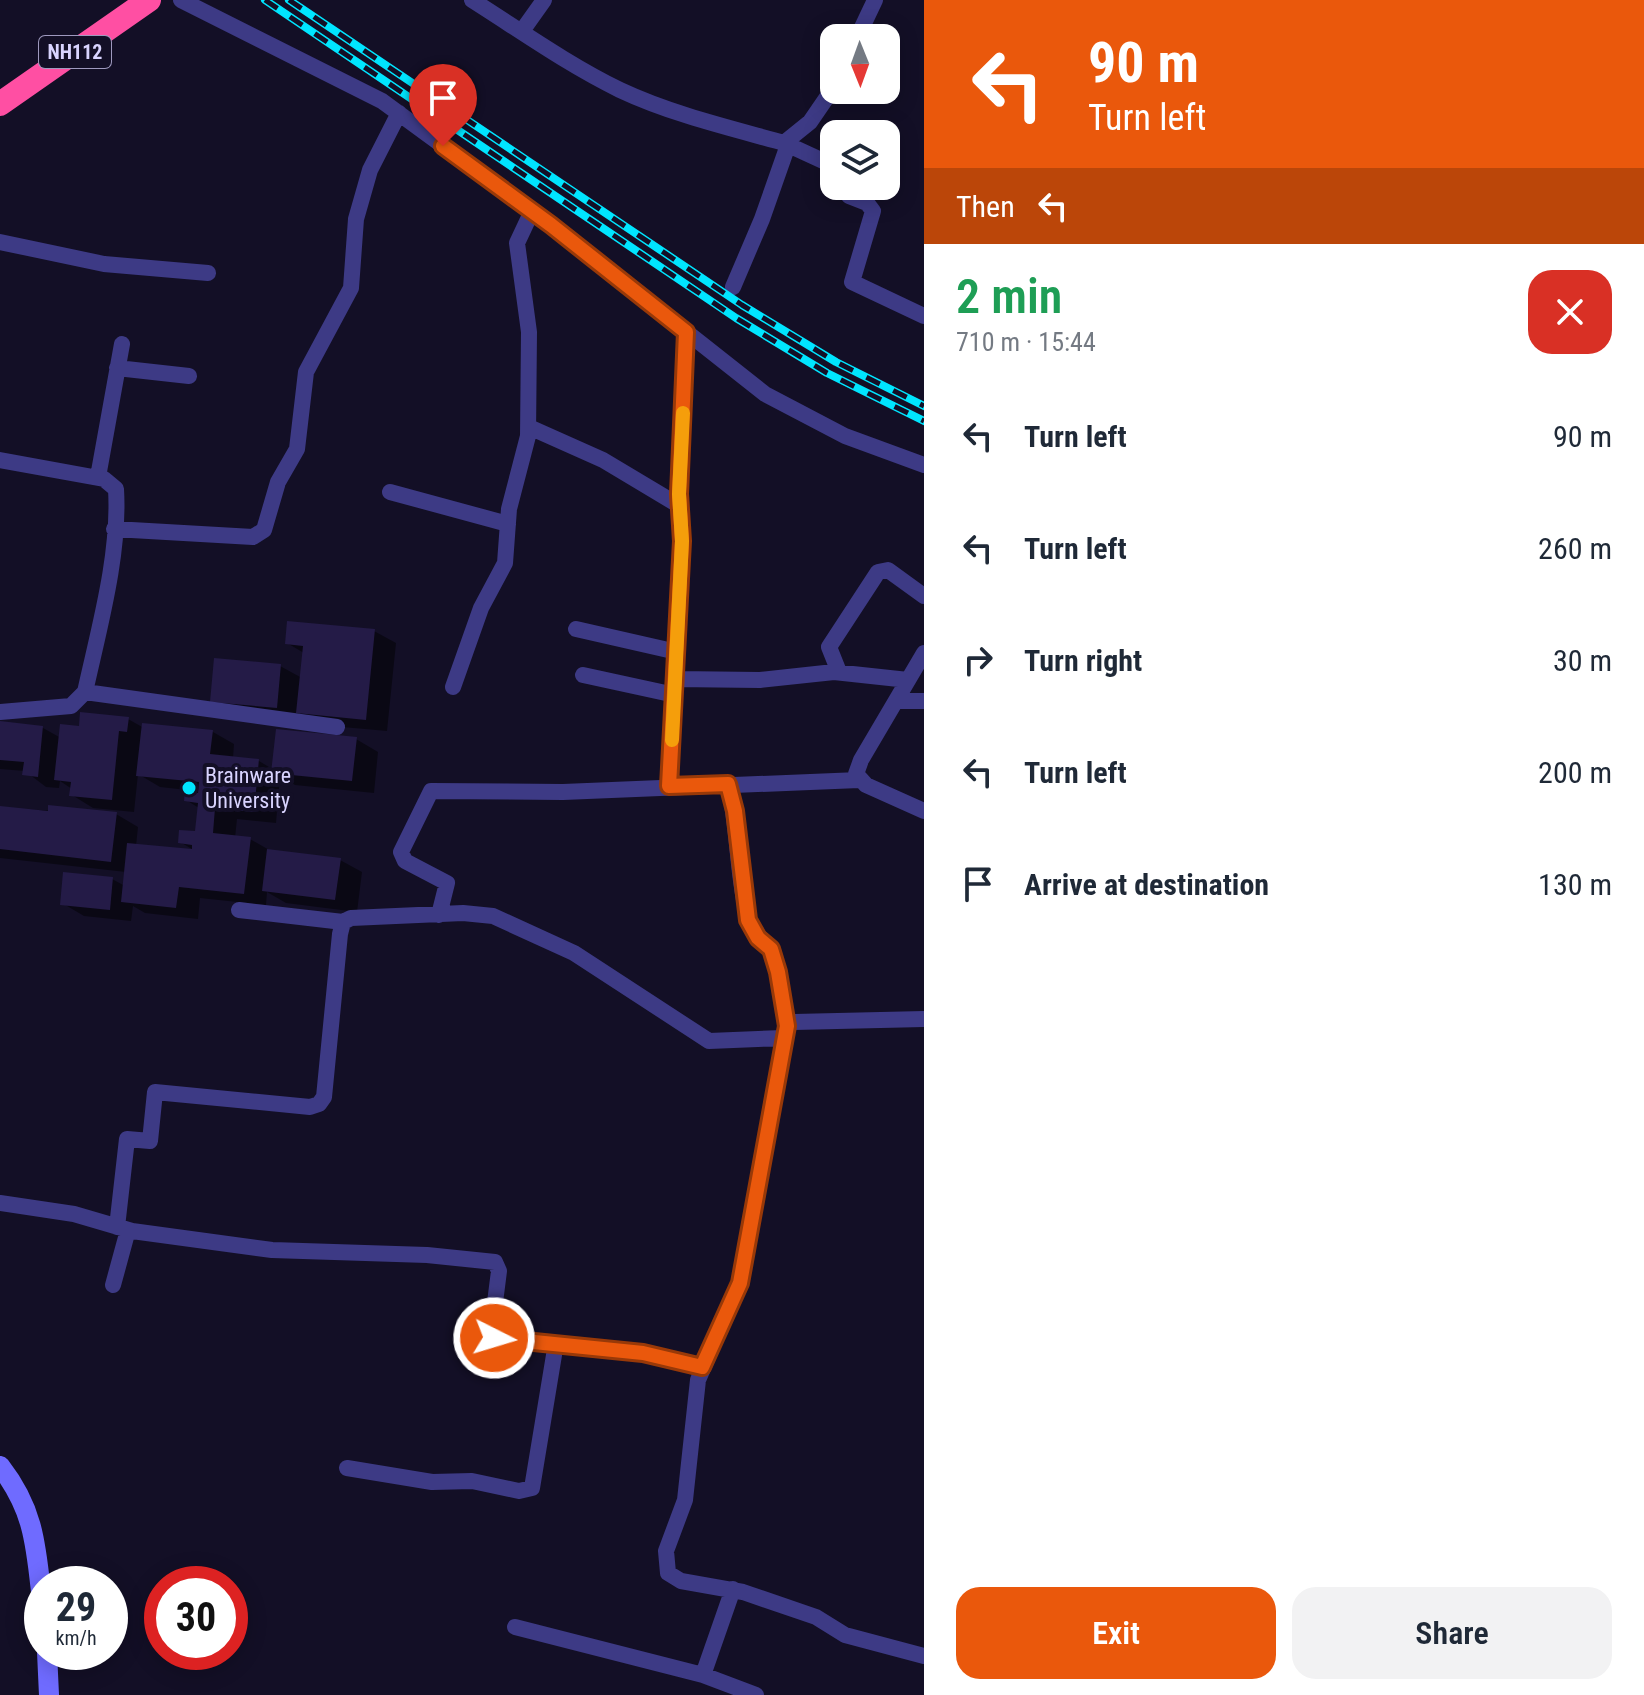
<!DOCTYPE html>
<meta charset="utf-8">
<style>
:root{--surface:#fff;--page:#f2f2f3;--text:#1f2937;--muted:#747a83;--accent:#ea580c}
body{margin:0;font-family:"Roboto Condensed",sans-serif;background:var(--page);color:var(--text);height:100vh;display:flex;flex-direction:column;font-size:30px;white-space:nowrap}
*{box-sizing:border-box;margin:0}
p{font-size:26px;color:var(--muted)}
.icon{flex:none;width:44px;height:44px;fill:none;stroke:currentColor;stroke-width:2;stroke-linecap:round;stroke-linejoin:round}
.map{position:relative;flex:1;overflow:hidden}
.side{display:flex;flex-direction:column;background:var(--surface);width:720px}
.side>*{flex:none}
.hud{background:#ea580c;color:#fff;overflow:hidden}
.needle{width:52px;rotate:179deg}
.buttons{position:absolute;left:820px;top:24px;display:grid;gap:16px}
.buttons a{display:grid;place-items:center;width:80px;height:80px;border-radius:16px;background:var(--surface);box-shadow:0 4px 20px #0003;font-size:40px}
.speed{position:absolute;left:24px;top:1566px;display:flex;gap:16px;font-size:40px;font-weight:700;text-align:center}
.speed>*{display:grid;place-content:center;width:104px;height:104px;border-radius:50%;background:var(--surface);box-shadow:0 4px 20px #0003;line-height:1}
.speed small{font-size:20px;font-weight:400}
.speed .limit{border:12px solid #d22;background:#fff;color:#111}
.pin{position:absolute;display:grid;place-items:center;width:68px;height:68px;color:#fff;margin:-82px -34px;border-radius:50% 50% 50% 0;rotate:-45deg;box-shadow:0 0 8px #0007}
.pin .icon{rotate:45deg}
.me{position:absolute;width:88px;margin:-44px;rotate:95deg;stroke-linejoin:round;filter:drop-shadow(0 0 6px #0008)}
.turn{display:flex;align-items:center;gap:28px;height:168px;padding:0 32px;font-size:36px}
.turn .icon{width:104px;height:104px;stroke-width:2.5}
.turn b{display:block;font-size:56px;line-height:68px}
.then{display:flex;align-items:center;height:76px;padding:0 32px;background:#0003;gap:16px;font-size:30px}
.round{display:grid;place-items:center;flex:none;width:84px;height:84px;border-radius:24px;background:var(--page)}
.headline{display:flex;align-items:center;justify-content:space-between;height:136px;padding:0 32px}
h1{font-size:48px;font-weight:600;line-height:60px;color:#1e9e55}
.primary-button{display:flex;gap:16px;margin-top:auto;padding:16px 32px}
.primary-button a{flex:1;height:92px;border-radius:24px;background:var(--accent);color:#fff;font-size:32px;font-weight:600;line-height:92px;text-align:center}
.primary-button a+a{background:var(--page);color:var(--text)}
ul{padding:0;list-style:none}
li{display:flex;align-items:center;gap:24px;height:112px;padding:0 32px}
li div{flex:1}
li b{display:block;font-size:30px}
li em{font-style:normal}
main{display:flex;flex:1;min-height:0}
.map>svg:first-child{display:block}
.shadow{fill:#0007}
.building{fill:#241b47}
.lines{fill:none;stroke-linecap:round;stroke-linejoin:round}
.street{stroke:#3d3a85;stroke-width:16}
.secondary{stroke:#6f6bff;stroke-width:20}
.highway{stroke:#ff4fa3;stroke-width:24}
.rail-casing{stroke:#00e5ff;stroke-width:8}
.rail{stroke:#130f26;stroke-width:5;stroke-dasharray:15;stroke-linecap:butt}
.route-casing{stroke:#983908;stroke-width:20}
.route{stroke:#ea580c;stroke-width:14}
.slow{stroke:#f59e0b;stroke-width:14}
.poi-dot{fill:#00e5ff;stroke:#130f26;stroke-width:3}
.labels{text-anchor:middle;stroke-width:8;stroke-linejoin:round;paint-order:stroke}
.shield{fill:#130f26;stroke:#9e99be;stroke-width:2}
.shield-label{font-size:20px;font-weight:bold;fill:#d9d4ff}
.poi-label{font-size:22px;fill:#d9d4ff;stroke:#130f26;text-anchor:start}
</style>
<main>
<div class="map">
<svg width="924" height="1695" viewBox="0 0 924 1695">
<rect width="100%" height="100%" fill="#130f26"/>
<!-- shadow -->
<path class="shadow" d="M374,631L396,643L387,731L320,725L299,713L298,719L212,701L280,666L302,678L304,653L287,643Z
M128,719L144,728L213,732L234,744L233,758L259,761L274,770L356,739L378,752L374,793L295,785L280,776L276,823L237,819L235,838L250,839L271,851L340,860L362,872L357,912L286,903L267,892L266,905L200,898L198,919L145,913L133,906L131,921L84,916L62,903L112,879L125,886L126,872L0,858V808L116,814L138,827L136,846L197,852L180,842L197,833L199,808L186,800L187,790L160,787L138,774L134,812L93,808L72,795V789L60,781L59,788L46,787L25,771L0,769V723L43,728L61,738L80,728Z"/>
<!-- building -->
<path class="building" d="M287,621L375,629L366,720L296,713L303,646L285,644Z
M214,658L281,664L277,708L210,702Z
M80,712L129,717L127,732L119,731L112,800L69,796L71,782L54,780L60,724L79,726Z
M0,721L43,726L38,777L22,775L24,762L0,760Z
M142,723L213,730L210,754L259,759L254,812L215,808L213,833L251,837L244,894L179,887L176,908L121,902L127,843L192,849V845L178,843L179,830L195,831L198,803L184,801L185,791L198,793L199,782L136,776Z
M276,729L357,737L352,781L271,773Z
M48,805L117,812L111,862L0,849V806L48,811Z
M267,849L341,858L335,900L262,891Z
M63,872L113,877L110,910L60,905Z"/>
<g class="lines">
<!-- street -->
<path class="street" d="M181,0L382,101L551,225L765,394L845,436L924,465
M472,0C521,31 567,64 620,90C671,114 730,128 784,143L810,122L834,87
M522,31L544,0
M857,38L875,0
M784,143L834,166
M848,186L849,196L867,203L873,211L852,282L924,316
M0,242L104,264L208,273
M733,287L762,219L788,145
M117,368L189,376
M529,427L603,460L680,506
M0,460L104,479L116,489C120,555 99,628 85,692L71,706L0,712
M98,477L122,344
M390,492L508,524
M114,529L253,537L264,530L278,482L297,449L306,372L351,288L356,219L370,170L399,113
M576,629L677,652
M924,653L861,760L856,774L866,785L924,811
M839,672L829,647L878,572L888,570L924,596
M583,675L675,695
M675,679L760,680L834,672L908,680
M453,687L481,608L505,563L509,509L528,436L529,332L517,243L532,211
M85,692L337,727
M896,701H924
M728,784C739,828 736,874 748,918C752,933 766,940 772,953C782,975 783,1002 787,1026
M669,786L682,541L679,494L686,332
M239,910L343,922
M439,915L447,883L405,861L401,852L431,791L563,792L859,780
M924,1019L794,1022L787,1026L740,1283L698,1380L685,1500L666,1551L668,1573L681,1581L743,1592L816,1617L845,1635L924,1656
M0,1203L74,1214L132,1231L272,1250L427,1255L495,1262L499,1271L491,1334L494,1338L643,1353L702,1367
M117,1227L127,1139L150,1141L155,1092L310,1107L319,1104L324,1097L340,934L343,922L351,918L463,913L493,916L574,953L709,1041L783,1038
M113,1285L128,1230
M347,1468L432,1482L472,1481L519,1491L532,1488L556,1343
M733,1589L703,1675L756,1695
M515,1627L703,1675"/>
<!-- secondary -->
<path class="secondary" d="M0,1466C35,1511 36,1547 42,1601
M47,1652L49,1695"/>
<!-- highway -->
<path class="highway" d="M0,104L149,0"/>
<!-- rail casing -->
<g class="rail-casing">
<path id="rail" d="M265,0L736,318L827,373L924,421
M289,0L742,305L836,362L924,406"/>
</g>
<!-- rail -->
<use href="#rail" class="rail"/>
</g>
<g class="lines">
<!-- route casing -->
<g class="route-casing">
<path id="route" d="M443,146L551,225L686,332L679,494L682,541L669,786L728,784L735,811L748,920L758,938L771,949L778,972L787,1026L740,1283L702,1367L643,1353L494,1338"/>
</g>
<!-- route -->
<use href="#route" class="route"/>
<!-- slow -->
<path class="slow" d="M672,740L682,541L679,494L683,413"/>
</g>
<!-- markers -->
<circle class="poi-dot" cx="189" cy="788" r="8"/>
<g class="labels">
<!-- shield labels -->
<rect class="shield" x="39" y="36" width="72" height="32" rx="6"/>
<g class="shield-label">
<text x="75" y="59">NH112</text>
</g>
<!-- poi labels -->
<g class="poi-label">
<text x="205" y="783">Brainware<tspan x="205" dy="25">University</tspan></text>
</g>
</g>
</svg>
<div class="buttons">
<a><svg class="needle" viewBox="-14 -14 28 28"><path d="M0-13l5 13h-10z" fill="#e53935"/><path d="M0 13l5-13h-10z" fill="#747a83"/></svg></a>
<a><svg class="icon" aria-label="layers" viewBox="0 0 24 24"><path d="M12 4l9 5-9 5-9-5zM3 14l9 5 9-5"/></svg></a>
</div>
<div class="speed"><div>29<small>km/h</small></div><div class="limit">30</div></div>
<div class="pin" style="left:443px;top:146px;background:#d93025"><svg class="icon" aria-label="arrive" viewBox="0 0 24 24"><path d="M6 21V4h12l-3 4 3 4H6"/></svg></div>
<svg class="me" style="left:494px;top:1338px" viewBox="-20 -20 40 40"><circle r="17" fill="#ea580c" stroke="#fff" stroke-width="3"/><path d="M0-11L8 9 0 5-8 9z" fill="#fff"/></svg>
</div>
<section class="side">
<div class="hud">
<div class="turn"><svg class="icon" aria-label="left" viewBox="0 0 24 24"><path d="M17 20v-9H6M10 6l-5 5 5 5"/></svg><div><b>90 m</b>Turn left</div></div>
<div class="then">Then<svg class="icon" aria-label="left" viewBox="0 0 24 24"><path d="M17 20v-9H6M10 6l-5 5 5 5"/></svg></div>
</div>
<div class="headline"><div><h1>2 min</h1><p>710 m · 15:44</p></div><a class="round" style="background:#d93025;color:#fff"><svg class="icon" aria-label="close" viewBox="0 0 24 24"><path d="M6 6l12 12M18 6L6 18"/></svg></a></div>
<ul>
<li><svg class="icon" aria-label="left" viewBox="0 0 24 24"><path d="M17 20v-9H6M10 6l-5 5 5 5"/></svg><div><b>Turn left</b></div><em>90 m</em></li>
<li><svg class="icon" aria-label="left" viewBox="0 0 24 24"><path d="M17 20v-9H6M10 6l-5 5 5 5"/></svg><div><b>Turn left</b></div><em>260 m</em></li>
<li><svg class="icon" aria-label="right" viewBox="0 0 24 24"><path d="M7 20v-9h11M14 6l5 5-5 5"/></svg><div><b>Turn right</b></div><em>30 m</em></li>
<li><svg class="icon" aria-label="left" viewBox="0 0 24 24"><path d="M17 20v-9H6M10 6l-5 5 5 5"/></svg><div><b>Turn left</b></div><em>200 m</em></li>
<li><svg class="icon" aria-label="arrive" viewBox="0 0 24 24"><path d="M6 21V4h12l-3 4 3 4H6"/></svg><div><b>Arrive at destination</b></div><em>130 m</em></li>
</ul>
<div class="primary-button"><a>Exit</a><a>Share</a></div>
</section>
</main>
